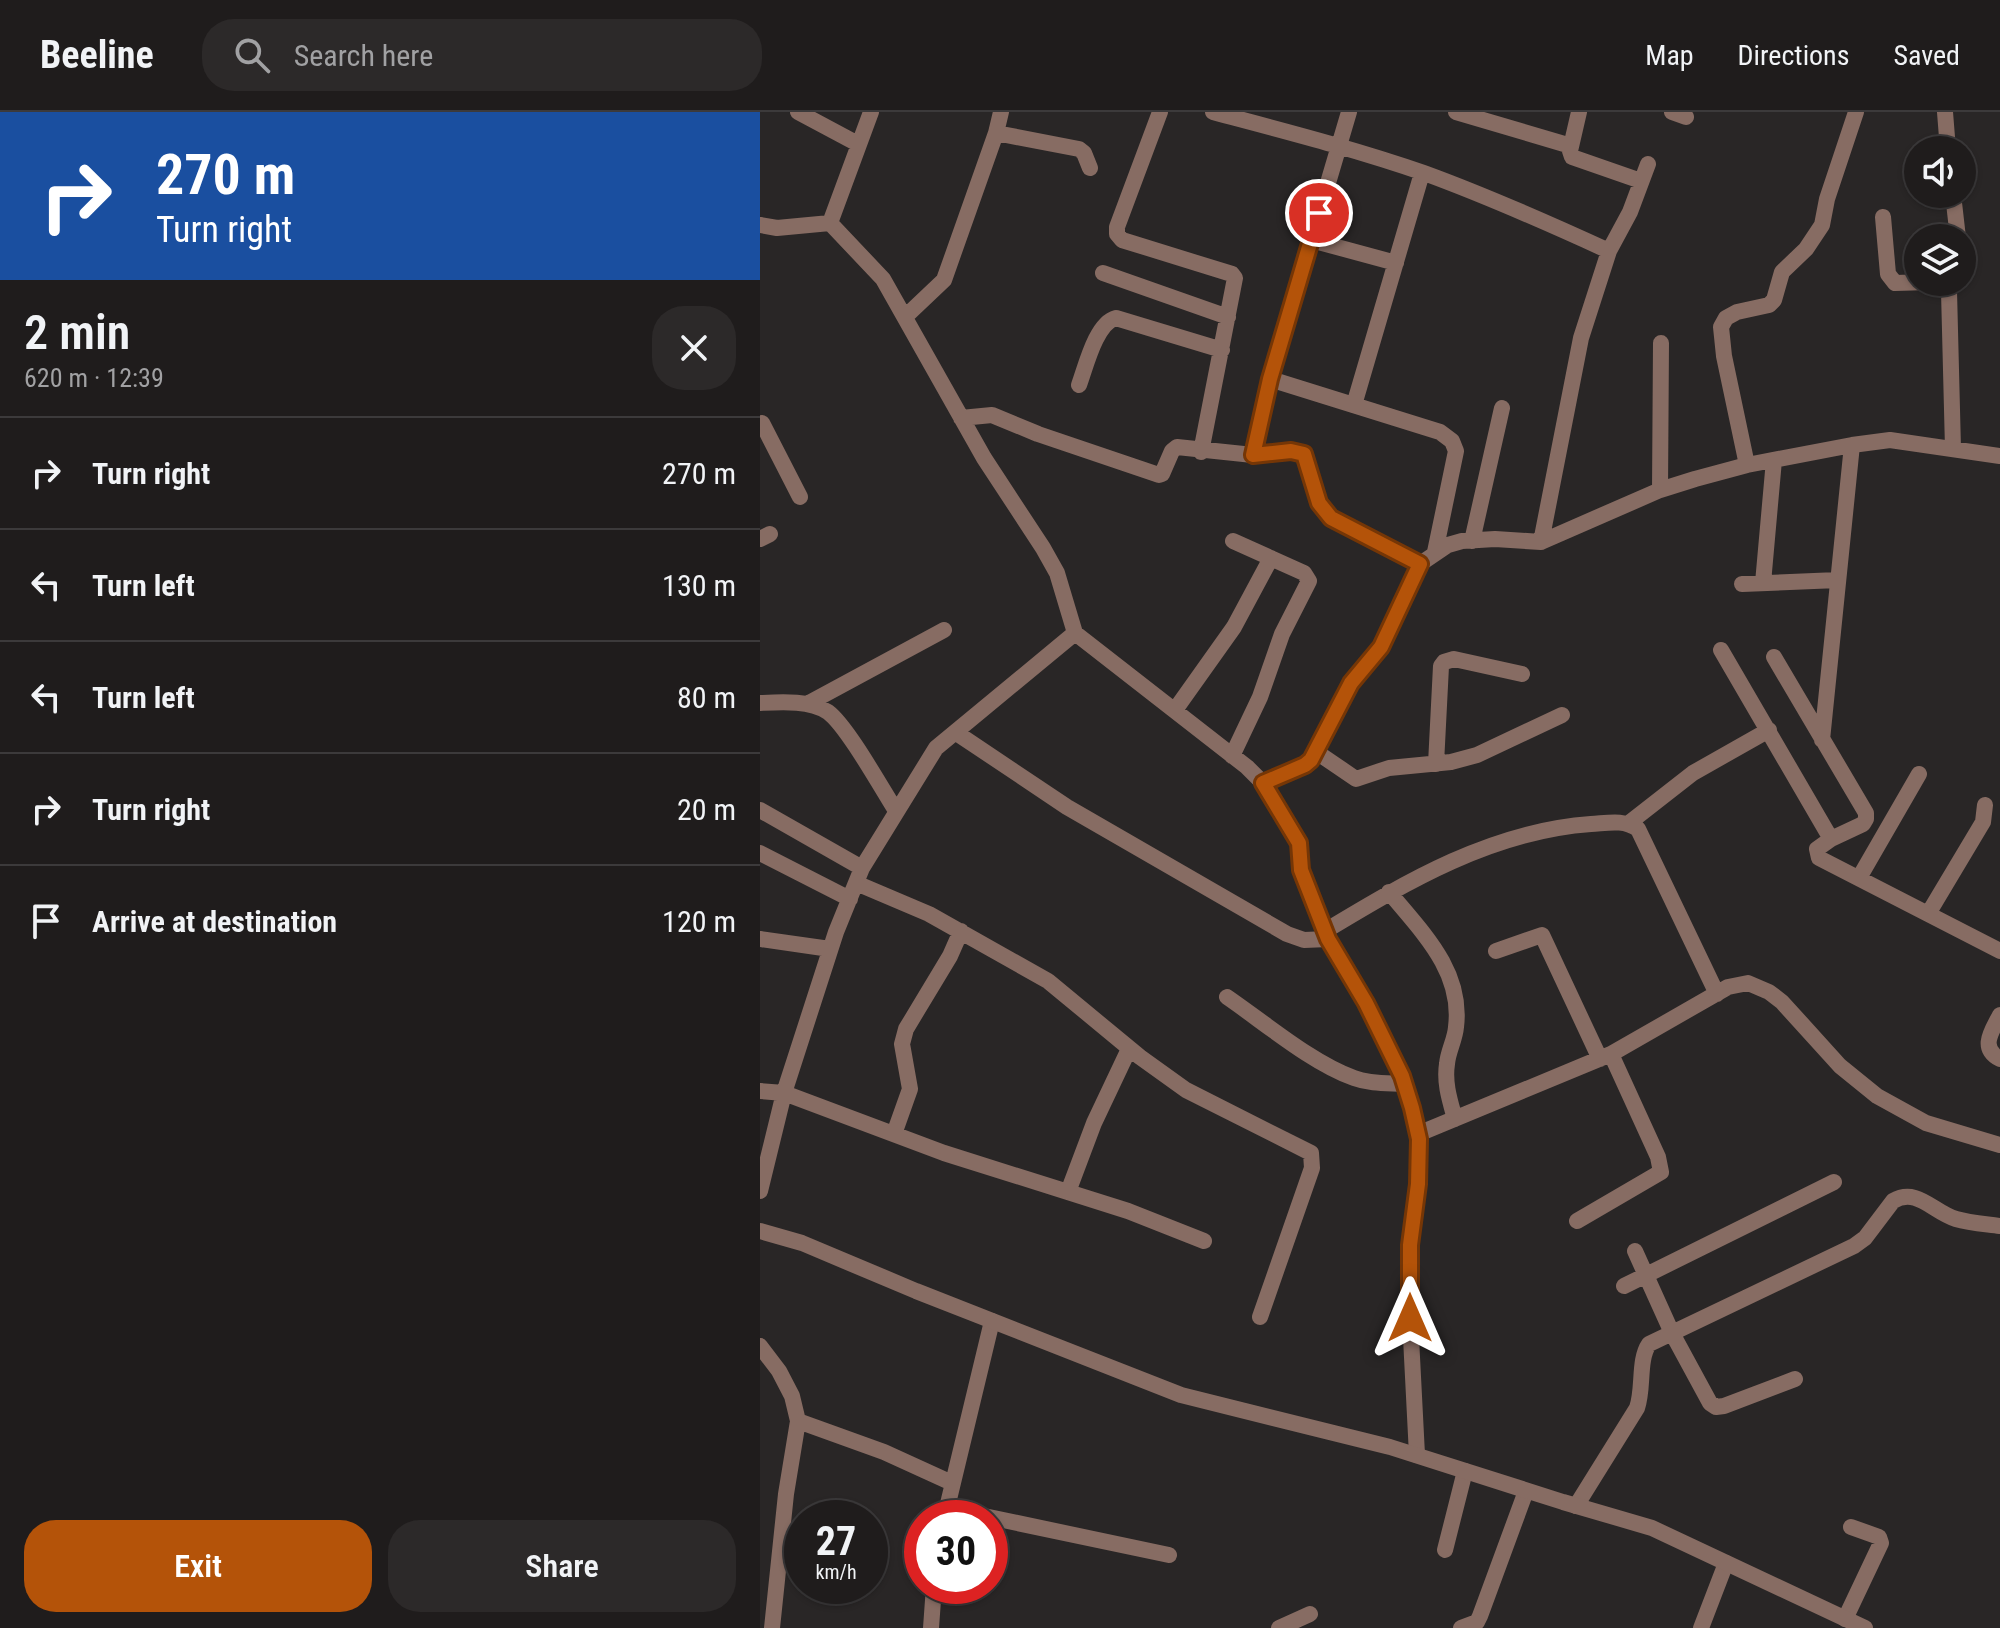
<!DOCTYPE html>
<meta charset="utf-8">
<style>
:root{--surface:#1f1c1c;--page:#2c2929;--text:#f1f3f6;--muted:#a1a1a3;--line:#3c3a3b;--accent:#b45309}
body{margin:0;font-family:"Roboto Condensed",sans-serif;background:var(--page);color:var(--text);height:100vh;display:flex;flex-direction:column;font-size:30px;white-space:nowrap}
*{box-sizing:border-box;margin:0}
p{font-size:26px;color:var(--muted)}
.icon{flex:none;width:44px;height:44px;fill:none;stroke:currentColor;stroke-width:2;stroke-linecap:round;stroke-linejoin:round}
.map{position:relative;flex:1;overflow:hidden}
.sheet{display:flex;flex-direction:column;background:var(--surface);width:760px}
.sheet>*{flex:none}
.hud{background:#1a4fa0;color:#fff;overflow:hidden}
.tools{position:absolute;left:1144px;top:24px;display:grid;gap:16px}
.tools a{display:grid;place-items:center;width:72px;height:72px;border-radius:50%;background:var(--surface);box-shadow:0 2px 6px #0004,0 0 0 2px var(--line);font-size:40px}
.speed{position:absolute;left:24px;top:1388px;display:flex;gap:16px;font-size:40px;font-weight:700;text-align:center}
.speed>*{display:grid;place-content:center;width:104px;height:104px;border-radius:50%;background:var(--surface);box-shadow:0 2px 6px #0004,0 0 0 2px var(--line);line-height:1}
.speed small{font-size:20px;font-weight:400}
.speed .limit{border:12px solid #d22;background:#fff;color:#111}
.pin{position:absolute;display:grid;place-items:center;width:68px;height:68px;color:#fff;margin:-34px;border:4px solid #fff;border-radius:50%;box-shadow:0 2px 8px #0007}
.me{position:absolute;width:88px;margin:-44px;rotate:0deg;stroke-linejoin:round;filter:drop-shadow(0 0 6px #0008)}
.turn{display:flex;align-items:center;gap:28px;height:168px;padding:0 24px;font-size:36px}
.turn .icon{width:104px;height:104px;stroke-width:2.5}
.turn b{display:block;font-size:56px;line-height:68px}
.round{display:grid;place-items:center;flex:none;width:84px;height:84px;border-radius:32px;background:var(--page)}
.head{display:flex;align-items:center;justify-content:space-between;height:136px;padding:0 24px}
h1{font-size:48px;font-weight:600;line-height:60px}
.cta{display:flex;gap:16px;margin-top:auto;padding:16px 24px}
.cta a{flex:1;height:92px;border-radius:32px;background:var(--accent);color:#fff;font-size:32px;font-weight:600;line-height:92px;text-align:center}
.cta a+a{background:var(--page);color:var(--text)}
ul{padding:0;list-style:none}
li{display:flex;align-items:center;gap:24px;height:112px;padding:0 24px;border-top:2px solid var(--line)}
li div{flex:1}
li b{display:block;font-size:30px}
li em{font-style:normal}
header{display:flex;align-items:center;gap:48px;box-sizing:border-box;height:112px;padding:0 40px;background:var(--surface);border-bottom:2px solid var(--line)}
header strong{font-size:38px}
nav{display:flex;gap:44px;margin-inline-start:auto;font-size:28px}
.search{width:560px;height:72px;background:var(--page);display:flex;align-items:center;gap:20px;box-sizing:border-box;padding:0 28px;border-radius:32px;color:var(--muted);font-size:30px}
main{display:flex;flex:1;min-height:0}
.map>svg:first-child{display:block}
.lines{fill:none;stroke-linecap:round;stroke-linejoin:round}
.minor{stroke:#876c63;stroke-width:16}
.tertiary{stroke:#876c63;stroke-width:16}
.route-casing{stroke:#753606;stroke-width:20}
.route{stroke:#b45309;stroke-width:14}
</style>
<header>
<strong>Beeline</strong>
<div class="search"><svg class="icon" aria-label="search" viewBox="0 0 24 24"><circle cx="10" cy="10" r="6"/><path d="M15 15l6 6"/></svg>Search here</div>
<nav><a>Map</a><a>Directions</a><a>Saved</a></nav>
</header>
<main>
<section class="sheet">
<div class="hud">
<div class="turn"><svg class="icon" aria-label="right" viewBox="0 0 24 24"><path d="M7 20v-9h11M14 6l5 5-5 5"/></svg><div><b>270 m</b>Turn right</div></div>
</div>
<div class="head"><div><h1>2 min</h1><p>620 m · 12:39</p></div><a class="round"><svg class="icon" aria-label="close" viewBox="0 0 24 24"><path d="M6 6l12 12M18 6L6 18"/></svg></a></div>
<ul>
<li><svg class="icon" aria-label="right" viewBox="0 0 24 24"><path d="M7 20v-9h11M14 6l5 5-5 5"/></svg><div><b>Turn right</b></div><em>270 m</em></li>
<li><svg class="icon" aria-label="left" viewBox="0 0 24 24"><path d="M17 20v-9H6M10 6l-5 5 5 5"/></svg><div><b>Turn left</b></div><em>130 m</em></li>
<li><svg class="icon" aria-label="left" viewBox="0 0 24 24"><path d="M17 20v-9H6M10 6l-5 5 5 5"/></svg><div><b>Turn left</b></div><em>80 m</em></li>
<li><svg class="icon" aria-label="right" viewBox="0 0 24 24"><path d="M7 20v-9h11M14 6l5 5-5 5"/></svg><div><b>Turn right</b></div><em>20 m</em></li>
<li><svg class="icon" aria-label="arrive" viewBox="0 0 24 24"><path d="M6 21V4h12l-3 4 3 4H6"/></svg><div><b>Arrive at destination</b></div><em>120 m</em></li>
</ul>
<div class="cta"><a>Exit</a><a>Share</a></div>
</section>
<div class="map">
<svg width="1240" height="1516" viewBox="0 0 1240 1516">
<rect width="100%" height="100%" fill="#292626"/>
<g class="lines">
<!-- minor -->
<path class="minor" d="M38,0L98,32
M400,0L357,115V122L362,128L472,162L475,166L441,340
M453,0C524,19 595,37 664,61C727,84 788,111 849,139
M696,0L811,34
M819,0L810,39L812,45L881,69
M912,0L926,5
M1185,0L1188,38
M236,21L319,37L324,41L330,56
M1193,82L1198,126
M1123,105L1128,162L1135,171L1169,170
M70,111L111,0
M0,113L17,116L70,111L123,167L224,346L283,436L297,461L315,521L487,655L503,671L539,731L541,758L568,827L606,891L642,964L652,996L659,1027L658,1072L650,1133V1206L657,1343
M551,128L636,151
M343,161L468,205
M1192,170L1189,179L1193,337
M145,205L184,168L236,21L241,0
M510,267L680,320L692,329L696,339L675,440
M319,273C326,254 336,211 356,206L462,238
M594,293L662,61
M201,306L232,303L278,322L399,363L402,362L412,339L417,335L493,343L531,339L544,342L559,391L571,406L660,452
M2,311L40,385
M493,343L510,267L589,0
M987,353L964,244L961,215L966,206L977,200L1009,193L1014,188L1022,160L1046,137L1062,113L1067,87L1096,0
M900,378L901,231
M0,427L10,422
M712,429L742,296
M781,430L821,226L849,139L870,100L888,52
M1003,471L1014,348
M982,472L1078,468
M961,538L1071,727L1057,737L1059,746L1240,839
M1014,545L1106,701V707L1103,712L1071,727
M0,591C21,590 50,588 68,600C87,614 122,677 136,699
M47,592L184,518
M415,598L474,515L511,446
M195,620L307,695L527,822L544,828L568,827
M1062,628L1092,333
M555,639L596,667L629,656L691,650L717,643L802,603
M472,644L500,585L522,522L549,469L544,461L473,429
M676,652L681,554L684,550L694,547L762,562
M503,671L545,653L551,648L591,571L621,535L660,452L688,433L702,429L735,427L781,430L900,378L935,367L987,353L1092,333L1130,328L1240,344
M0,698L102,756
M869,711L933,661L1009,618
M0,741L90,787
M1099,766L1159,662
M96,771L169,802L288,869L380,945L426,978L551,1041L552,1056L500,1205
M629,780C662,820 703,859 696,915C695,928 688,939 687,952C684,971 690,989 695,1007
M1168,802L1223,710L1225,693
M565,819C648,769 732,719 831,712C848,711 863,707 878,717L957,882
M0,827L70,837
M736,839L782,823L840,947
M467,885C505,911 552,951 594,966C610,972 627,971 644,972
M1240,903C1232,919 1219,936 1240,947
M851,942L968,875L988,871L1009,880L1022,890L1080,954L1117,984L1166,1011L1240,1033
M0,979L24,981L184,1041L368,1099L444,1129
M134,1022L150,977L142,932L146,917L190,844L201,819
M658,1022L851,942L898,1045L901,1060L817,1109
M0,1079L24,981L76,820L102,756L176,636L315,521
M308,1080L334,1011L369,937
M875,1139L912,1221L950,1291L956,1295L964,1294L1035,1267
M864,1174L1074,1070
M0,1234L19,1259L32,1284L38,1309L26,1382L12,1516
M38,1309L124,1340L192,1371
M816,1394L877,1296C884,1276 878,1248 889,1232L1094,1134L1105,1126L1133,1089C1157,1075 1173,1100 1196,1107C1210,1111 1226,1112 1240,1114
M186,1396L409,1443
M185,1404L232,1209
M685,1438L705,1359
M1085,1507L1121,1431L1119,1425L1091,1415
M171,1516L174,1474
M519,1516L550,1502
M701,1516L717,1510L720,1504L766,1379
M941,1516L966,1451"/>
<!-- tertiary -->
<path class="tertiary" d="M0,1119L42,1131L156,1179L421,1283L630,1335L803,1390L892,1416L1105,1516"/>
</g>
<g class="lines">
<!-- route casing -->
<g class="route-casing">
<path id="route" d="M559,101L510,267L493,343L531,339L544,342L559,391L571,406L660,452L621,535L591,571L551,648L545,653L503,671L539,731L541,758L568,827L606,891L642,964L652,996L659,1027L658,1072L650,1133V1206"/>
</g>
<!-- route -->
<use href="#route" class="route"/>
</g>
</svg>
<div class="tools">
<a><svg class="icon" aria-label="sound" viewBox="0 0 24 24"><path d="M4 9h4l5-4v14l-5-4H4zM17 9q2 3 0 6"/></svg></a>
<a><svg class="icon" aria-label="layers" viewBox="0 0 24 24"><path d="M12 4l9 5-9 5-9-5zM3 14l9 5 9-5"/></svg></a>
</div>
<div class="speed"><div>27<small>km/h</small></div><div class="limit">30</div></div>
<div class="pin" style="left:559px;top:101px;background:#d93025"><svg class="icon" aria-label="arrive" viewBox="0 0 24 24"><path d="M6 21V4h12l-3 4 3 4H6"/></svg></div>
<svg class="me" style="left:650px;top:1206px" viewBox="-20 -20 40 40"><path d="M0-17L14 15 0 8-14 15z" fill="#b45309" stroke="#fff" stroke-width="4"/></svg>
</div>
</main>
